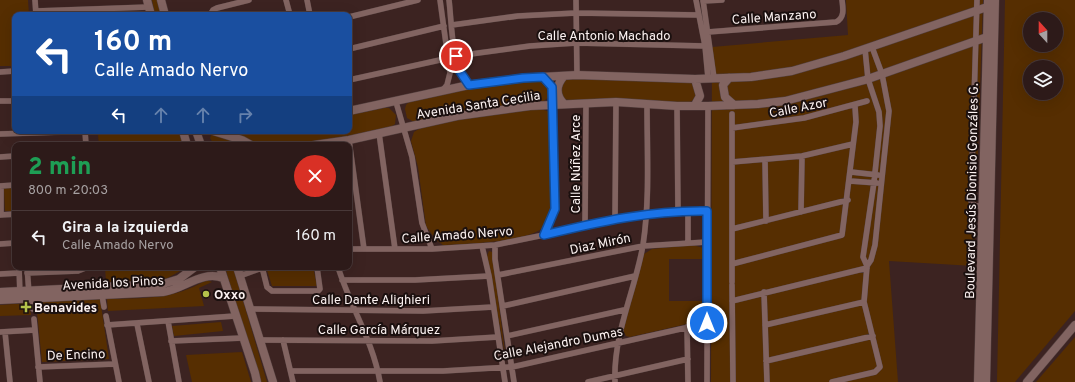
<!DOCTYPE html>
<html lang="es">
<meta charset="utf-8">
<style>
:root{--surface:#2d1a19;--page:#352322;--text:#f1f3f6;--muted:#a7a1a2;--line:#483838}
body{margin:0;font-family:Overpass,sans-serif;background:var(--page);color:var(--text);height:100vh;display:flex;flex-direction:column;font-size:15px;white-space:nowrap}
*{box-sizing:border-box;margin:0}
p{font-size:13px;color:var(--muted)}
.icon{flex:none;width:22px;height:22px;fill:none;stroke:currentColor;stroke-width:2;stroke-linecap:round;stroke-linejoin:round}
.map{position:relative;flex:1;overflow:hidden}
.drawer{position:absolute;left:12px;top:142px;width:340px;height:128px;display:flex;flex-direction:column;background:var(--surface);border-radius:8px;box-shadow:0 4px 16px #0002,0 0 0 1px var(--line)}
.drawer>*{flex:none}
.banner{position:absolute;left:12px;top:12px;width:340px;height:122px;border-radius:8px;box-shadow:0 4px 16px #0002,0 0 0 1px var(--line);background:#1a4fa0;color:#fff;overflow:hidden}
.needle{width:26px;rotate:339deg}
.buttons{position:absolute;left:1023px;top:12px;display:grid;gap:8px}
.buttons a{display:grid;place-items:center;width:40px;height:40px;border-radius:50%;background:var(--surface);box-shadow:0 4px 16px #0002,0 0 0 1px var(--line);font-size:20px}
.pin{position:absolute;display:grid;place-items:center;width:34px;height:34px;color:#fff;margin:-17px;border:2px solid #fff;border-radius:50%;box-shadow:0 1px 4px #0007}
.me{position:absolute;width:44px;margin:-22px;rotate:0deg;stroke-linejoin:round;filter:drop-shadow(0 0 3px #0008)}
.turn{display:flex;align-items:center;gap:14px;height:84px;padding:0 16px;font-size:18px}
.turn .icon{width:52px;height:52px;stroke-width:2.5}
.turn b{display:block;font-size:28px;line-height:34px}
.lanes{display:flex;align-items:center;height:38px;padding:0 16px;background:#0003;justify-content:center;gap:20px;direction:ltr}
.lanes .off{opacity:.35}
.round{display:grid;place-items:center;flex:none;width:42px;height:42px;border-radius:21px;background:var(--page)}
.overview{display:flex;align-items:center;justify-content:space-between;height:68px;padding:0 16px}
h1{font-size:24px;font-weight:800;line-height:30px;color:#1e9e55}
ul{padding:0;list-style:none}
li{display:flex;align-items:center;gap:12px;height:52px;padding:0 16px;border-top:1px solid var(--line)}
li div{flex:1}
li b{display:block;font-size:15px}
li em{font-style:normal}
.map>svg:first-child{display:block}
.green{fill:#562e01;fill-rule:evenodd}
.lines{fill:none;stroke-linecap:round;stroke-linejoin:round}
.street-casing{stroke:#523f3e;stroke-width:6}
.secondary-casing{stroke:#523f3e;stroke-width:9}
.street{stroke:#826461;stroke-width:5.5}
.secondary{stroke:#826461;stroke-width:8}
.route-casing{stroke:#114b97;stroke-width:10}
.route{stroke:#1a73e8;stroke-width:7}
.poi-dot{fill:#b4c24b;stroke:#1b100f;stroke-width:1.5}
.labels{text-anchor:middle;stroke-width:4;stroke-linejoin:round;paint-order:stroke}
.street-label{font-size:13px;fill:#fcf2f1;stroke:#1b100f}
.poi-label{font-size:13px;font-weight:bold;fill:#fcf2f1;stroke:#1b100f;text-anchor:start}
</style>
<div class="map">
<svg width="1075" height="382" viewBox="0 0 1075 382">
<rect width="100%" height="100%" fill="#3c2321"/>
<!-- green -->
<path class="green" d="M0,0H28L29,15H15V66H0Z
M152,0H157L161,15H155Z
M846,0H983L974,266L889,261L898,382H711L712,47L848,35Z
M1005,0H1075V311L1015,382H997ZM1030,19H1056V45H1030ZM1030,67H1056V93H1030Z
M601,78L689,82L693,84L696,95L692,101L687,103L617,100H570L564,99L560,93L563,81L568,79Z
M539,79L547,82L551,96L542,102L414,122L407,118L405,109L406,105L410,101L466,89Z
M384,108H389L396,115L395,124L391,127L324,141L288,145H214L210,138L213,131H349V115Z
M541,109L550,112L553,116C552,138 557,212 545,226C530,242 466,244 443,245L436,240L426,226L418,167L411,141L414,132C439,116 510,112 541,109Z
M181,131L184,145H99L98,135Z
M15,187V211H5L4,188Z
M692,245L704,248L705,259H669V301H705L704,320L630,337L626,336L623,330L644,254L652,249Z
M489,251L492,252L506,360L487,256Z
M105,267H187L166,279L106,282Z
M225,267H233L267,382H260L254,355L241,322Z
M266,267H313L317,286H272Z
M206,280L212,282L199,288L204,306L108,311L107,299C142,298 175,300 206,280Z
M100,299L109,359L42,362L36,302Z
M29,303L31,315L0,316V305Z
M221,322L223,331L174,336L172,326Z
M1075,337V382H1036Z
M242,352L251,382H192L186,355Z"/>
<g class="lines">
<!-- street casing -->
<g class="street-casing">
<path id="street" d="M35,0L36,15
M286,0L290,15
M307,0L310,15
M440,0L450,73L447,85L442,91
M449,0C452,25 451,66 469,85
M576,0L577,75
M696,0L705,46L708,78
M703,0L714,78
M977,0L971,201L975,206H981
M703,1L722,0
M36,11L149,7
M210,15L213,10L217,8L249,0
M349,17L418,0
M452,25L518,16L576,13L699,15
M708,32L836,22C845,18 843,8 842,0
M349,49L444,26
M456,56L530,46L576,43L705,46
M0,72L15,71
M349,80L449,58
M0,101H15
M396,102L412,157L422,223L432,249
M677,106L678,211
M732,128L804,118L867,101
M85,131L86,145
M379,133L395,249
M0,134L93,131
M349,140L364,249
M0,157L15,156
M765,160L766,221
M732,162L802,156L853,144
M851,172L878,175
M850,181L877,183
M0,186L15,185
M1,186V215
M801,212L802,156
M14,214L15,223
M0,215L15,214
M615,219L616,102
M585,225L586,103
M732,229L848,200
M544,235L555,209L553,105
M688,242V211
M0,244L15,243
M495,245V259L514,382
M482,246L489,276L505,382
M349,249H432L495,245L646,214L707,211
M732,264L842,235L856,122L855,106
M867,266L871,260L875,245L889,111L882,74L872,47
M19,267L20,295
M27,267L29,293
M262,267L267,287L272,291H318L320,289L317,267
M338,267C350,306 373,341 380,382
M238,270L248,267
M27,273L78,271L88,267
M0,274L19,273
M498,275L643,246L707,242
M240,276L262,268
M342,280H415L489,276
M732,282V114
M732,285L733,382
M764,292L767,382
M102,295L104,307
M33,299V309
M732,301L867,268
M503,306L635,276
M249,309L423,311L493,307
M106,316L119,382
M34,319L40,382
M168,321L179,382
M137,324L149,382
M107,325L235,316
M765,325L864,302
M687,327L688,382
M0,332L35,330
M5,332L10,382
M507,336L624,310
M260,340L432,341L498,337
M283,340L293,382
M171,341L243,338
M766,361L873,336
M38,367L115,364
M291,371H443L512,367L707,323
M588,382L688,359
M615,382C613,334 635,291 643,245C650,199 647,151 647,105
M707,382L708,106
M832,382L875,372L880,367L864,302L867,266L863,257L874,182L880,126L879,112L868,79L865,49"/>
</g>
<!-- secondary casing -->
<g class="secondary-casing">
<path id="secondary" d="M147,0L151,15
M161,0L165,15
M543,77L552,87L553,105
M729,78L723,85L725,97L734,105
M564,104C555,95 556,85 564,76
M695,105L700,96L695,79
M349,111L469,85L523,78L577,75L695,79L751,77L792,71L844,56L987,7
M183,131L187,145
M196,131L201,145
M213,131L242,140L251,145
M314,145L349,140L457,116L530,106L616,102L677,106H708L758,104L785,101L865,80L987,37
M220,267L255,373L257,382
M237,267L273,382
M0,292L163,284L179,279L195,267
M0,300L163,292C184,289 202,270 223,278
M978,382L988,0
M986,382L995,0
M1027,382L1075,325"/>
</g>
<!-- street -->
<use href="#street" class="street"/>
<!-- secondary -->
<use href="#secondary" class="secondary"/>
</g>
<g class="lines">
<!-- route casing -->
<g class="route-casing">
<path id="route" d="M456,56L459,70L469,85L523,78L543,77L552,87L555,209L544,235C598,222 651,210 707,211V323"/>
</g>
<!-- route -->
<use href="#route" class="route"/>
</g>
<!-- markers -->
<g class="poi-dot">
<circle cx="206" cy="294" r="4"/>
<path d="M24 301h4v4h4v4h-4v4h-4v-4h-4v-4h4z"/>
</g>
<g class="labels">
<!-- street labels -->
<g class="street-label">
<text transform="translate(774 16) rotate(-4)" y="5">Calle Manzano</text>
<text x="604" y="40">Calle Antonio Machado</text>
<text transform="translate(478 104) rotate(-9)" y="5">Avenida Santa Cecilia</text>
<text transform="translate(798 107) rotate(-11)" y="5">Calle Azor</text>
<text transform="translate(575 164) rotate(-90)" y="5">Calle Núñez Arce</text>
<text transform="translate(971 191) rotate(-89)" y="5">Boulevard Jesús Dionisio Gonzáles G.</text>
<text transform="translate(457 234) rotate(-4)" y="5">Calle Amado Nervo</text>
<text transform="translate(600 243) rotate(-12)" y="5">Diaz Mirón</text>
<text transform="translate(113 282) rotate(-3)" y="5">Avenida los Pinos</text>
<text x="371" y="304">Calle Dante Alighieri</text>
<text x="379" y="334">Calle García Márquez</text>
<text transform="translate(558 343) rotate(-11)" y="5">Calle Alejandro Dumas</text>
<text transform="translate(76 354) rotate(-2)" y="5">De Encino</text>
</g>
<!-- poi labels -->
<g class="poi-label">
<text x="214" y="299">Oxxo</text>
<text x="34" y="312">Benavides</text>
</g>
</g>
</svg>
<div class="buttons">
<a><svg class="needle" viewBox="-14 -14 28 28"><path d="M0-13l5 13h-10z" fill="#e53935"/><path d="M0 13l5-13h-10z" fill="#a7a1a2"/></svg></a>
<a><svg class="icon" aria-label="layers" viewBox="0 0 24 24"><path d="M12 4l9 5-9 5-9-5zM3 14l9 5 9-5"/></svg></a>
</div>
<div class="pin" style="left:456px;top:56px;background:#d93025"><svg class="icon" aria-label="arrive" viewBox="0 0 24 24"><path d="M6 21V4h12l-3 4 3 4H6"/></svg></div>
<svg class="me" style="left:707px;top:323px" viewBox="-20 -20 40 40"><circle r="17" fill="#1a73e8" stroke="#fff" stroke-width="3"/><path d="M0-11L8 9 0 5-8 9z" fill="#fff"/></svg>
<div class="banner">
<div class="turn"><svg class="icon" aria-label="left" viewBox="0 0 24 24"><path d="M17 20v-9H6M10 6l-5 5 5 5"/></svg><div><b>160 m</b>Calle Amado Nervo</div></div>
<div class="lanes"><svg class="icon" aria-label="left" viewBox="0 0 24 24"><path d="M17 20v-9H6M10 6l-5 5 5 5"/></svg><svg class="icon off" aria-label="ahead" viewBox="0 0 24 24"><path d="M12 20V5M6 11l6-6 6 6"/></svg><svg class="icon off" aria-label="ahead" viewBox="0 0 24 24"><path d="M12 20V5M6 11l6-6 6 6"/></svg><svg class="icon off" aria-label="right" viewBox="0 0 24 24"><path d="M7 20v-9h11M14 6l5 5-5 5"/></svg></div>
</div>
<section class="drawer">
<div class="overview"><div><h1>2 min</h1><p>800 m · 20:03</p></div><a class="round" style="background:#d93025;color:#fff"><svg class="icon" aria-label="close" viewBox="0 0 24 24"><path d="M6 6l12 12M18 6L6 18"/></svg></a></div>
<ul>
<li><svg class="icon" aria-label="left" viewBox="0 0 24 24"><path d="M17 20v-9H6M10 6l-5 5 5 5"/></svg><div><b>Gira a la izquierda</b><p>Calle Amado Nervo</p></div><em>160 m</em></li>
</ul>
</section>
</div>
